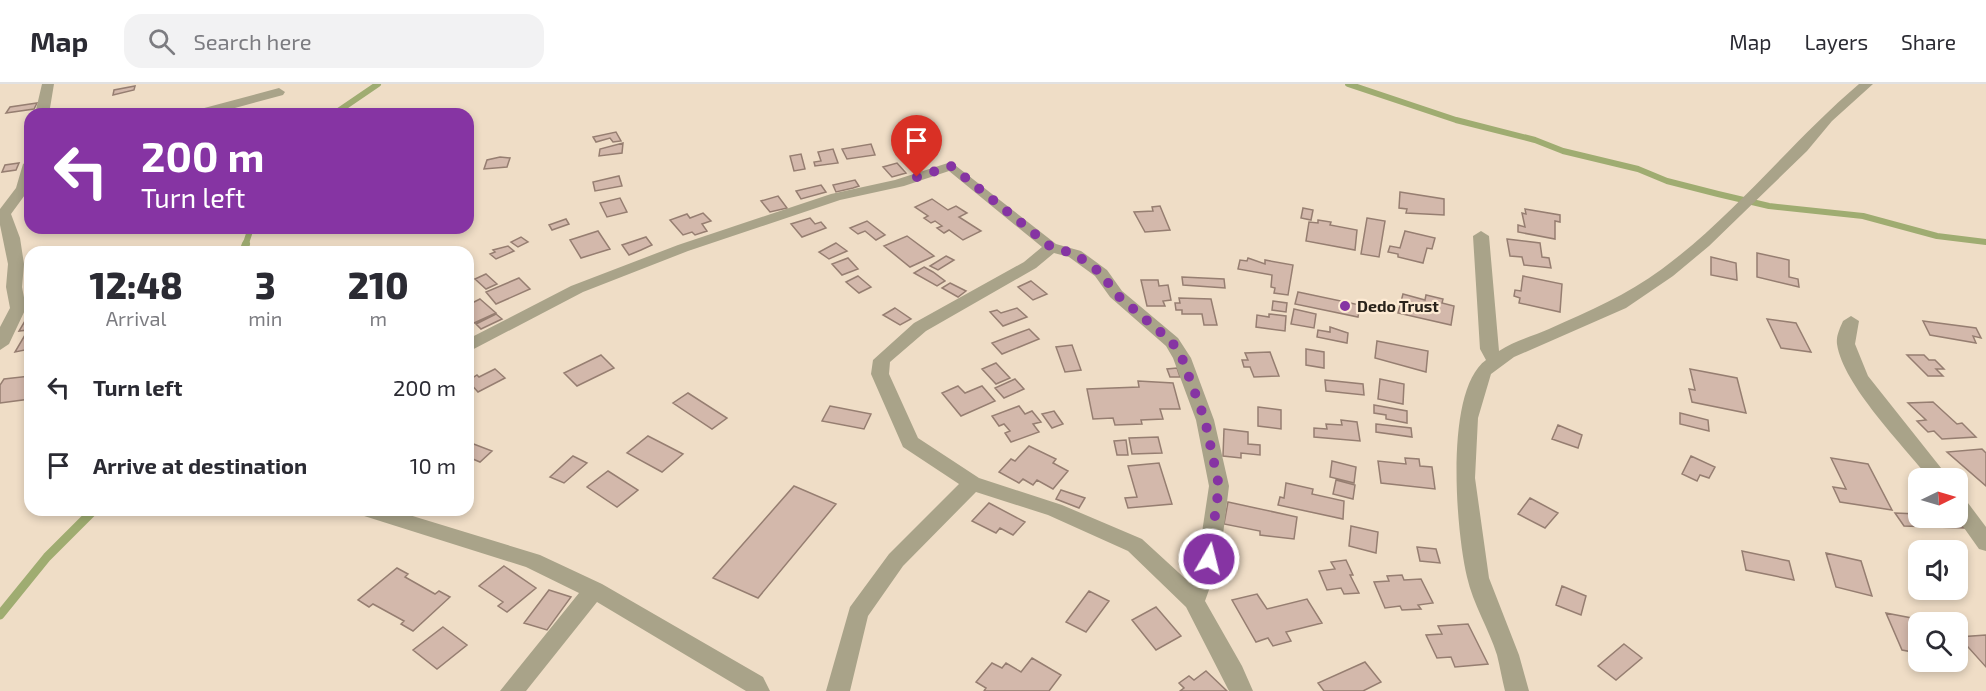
<!DOCTYPE html>
<style>
:root{--surface:#fff;--page:#f2f2f3;--text:#2b2b33;--muted:#7c7c81;--line:#e1e1e2}
body{margin:0;font-family:"Exo 2",sans-serif;background:var(--page);color:var(--text);height:100vh;display:flex;flex-direction:column;font-size:22px;white-space:nowrap}
*{box-sizing:border-box;margin:0}
p{font-size:20px;color:var(--muted)}
.icon{flex:none;width:33px;height:33px;fill:none;stroke:currentColor;stroke-width:2;stroke-linecap:round;stroke-linejoin:round}
.map{position:relative;flex:1;overflow:hidden}
.sheet{position:absolute;left:24px;top:162px;width:450px;height:270px;display:flex;flex-direction:column;background:var(--surface);border-radius:18px;box-shadow:0 3px 9px #0003}
.sheet>*{flex:none}
.hud{position:absolute;left:24px;top:24px;width:450px;height:126px;border-radius:18px;box-shadow:0 3px 9px #0003;background:#8634a3;color:#fff;overflow:hidden}
.needle{width:39px;rotate:85deg}
.buttons{position:absolute;left:1908px;top:384px;display:grid;gap:12px}
.buttons a{display:grid;place-items:center;width:60px;height:60px;border-radius:12px;background:var(--surface);box-shadow:0 3px 9px #0003;font-size:30px}
.pin{position:absolute;display:grid;place-items:center;width:51px;height:51px;color:#fff;margin:-62px -26px;border-radius:50% 50% 50% 0;rotate:-45deg;box-shadow:0 0 6px #0007}
.pin .icon{rotate:45deg}
.me{position:absolute;width:66px;margin:-33px;rotate:8deg;stroke-linejoin:round;filter:drop-shadow(0 0 4px #0008)}
.turn{display:flex;align-items:center;gap:21px;height:126px;padding:0 18px;font-size:27px}
.turn .icon{width:78px;height:78px;stroke-width:2.5}
.turn b{display:block;font-size:42px;line-height:51px}
.eta{display:flex;justify-content:space-evenly;align-items:center;height:102px;text-align:center}
.eta b{font-size:36px;font-weight:800;line-height:42px}
ul{padding:0;list-style:none}
li{display:flex;align-items:center;gap:18px;height:78px;padding:0 18px}
li div{flex:1}
li b{display:block;font-size:22px}
li em{font-style:normal}
header{display:flex;align-items:center;gap:36px;box-sizing:border-box;height:84px;padding:0 30px;background:var(--surface);border-bottom:2px solid var(--line)}
header strong{font-size:28px}
nav{display:flex;gap:33px;margin-inline-start:auto;font-size:21px}
.search{width:420px;height:54px;background:var(--page);display:flex;align-items:center;gap:15px;box-sizing:border-box;padding:0 21px;border-radius:18px;color:var(--muted);font-size:22px}
.map>svg:first-child{display:block}
.lines{fill:none;stroke-linecap:round;stroke-linejoin:round}
.stream-far2{stroke:#9fac71;stroke-width:6}
.stream-far1{stroke:#9fac71;stroke-width:8}
.stream{stroke:#9fac71;stroke-width:9}
.building{fill:#d3b8ab;stroke:#967e71;stroke-width:1.5}
.street{fill:#a9a389;fill-rule:evenodd}
.route{stroke:#8634a3;stroke-width:10;stroke-dasharray:0 18}
.poi-dot{fill:#8634a3;stroke:#fdead3;stroke-width:2}
.labels{text-anchor:middle;stroke-width:4.5;stroke-linejoin:round;paint-order:stroke}
.poi-label{font-size:16px;font-weight:bold;fill:#2a231b;stroke:#fdead3;text-anchor:start}
</style>
<header>
<strong>Map</strong>
<div class="search"><svg class="icon" aria-label="search" viewBox="0 0 24 24"><circle cx="10" cy="10" r="6"/><path d="M15 15l6 6"/></svg>Search here</div>
<nav><a>Map</a><a>Layers</a><a>Share</a></nav>
</header>
<div class="map">
<svg width="1986" height="607" viewBox="0 0 1986 607">
<rect width="100%" height="100%" fill="#efddc6"/>
<g class="lines">
<!-- stream-far2 -->
<path class="stream-far2" d="M1348,0L1456,36L1535,56L1563,67L1638,85L1667,97L1718,110L1769,122L1863,132L1937,152L1986,158
M334,30L378,0
M245,162L251,144"/>
<!-- stream-far1 -->
<path class="stream-far1" d="M243,168L246,160"/>
<!-- stream -->
<path class="stream" d="M0,531L47,473L94,426"/>
</g>
<!-- building -->
<path class="building" d="M135,2L134,6L113,11L114,6Z
M37,19L34,25L6,29L10,23Z
M77,25L72,30H53L57,26Z
M616,48L621,57L613,58L610,54L596,58L593,53Z
M623,59L622,69L599,72L600,65Z
M871,60L875,71L847,75L842,65Z
M833,65L838,79L815,82L814,78L821,77L818,68Z
M801,70L805,85L794,87L790,72Z
M500,73L510,74L507,83L484,85L487,76Z
M19,79L16,86L2,88L5,81Z
M897,79L906,89L892,93L883,83Z
M619,92L622,102L595,107L593,98Z
M855,96L859,102L853,104L836,108L833,101Z
M821,101L826,108L801,115L796,107Z
M1400,108L1444,115V131L1406,129L1407,125L1399,124Z
M778,112L787,124L770,128L761,117Z
M620,114L627,128L607,133L600,119Z
M932,115L948,126L956,122L967,129L959,133L981,147L963,156L949,146L944,149L937,144L942,142L935,137L931,139L924,134L928,132L915,123Z
M1160,122L1170,146L1145,148L1134,128L1153,127L1152,123Z
M1303,124L1313,126L1311,136L1301,134Z
M1525,125L1560,131V138L1555,137V155L1518,148V141L1525,143L1522,129L1526,130Z
M703,129L711,137L702,140L707,147L695,151L692,148L683,151L670,136L687,130L690,134Z
M810,134L815,140L821,138L826,144L802,153L791,140Z
M1367,134L1385,137L1379,173L1361,170Z
M566,135L569,140L552,146L549,141Z
M1318,136L1331,138L1330,141L1357,146L1355,166L1306,157L1309,138L1318,139Z
M867,137L885,151L876,156L865,147L858,150L850,144Z
M598,147L610,165L581,174L570,156Z
M1405,147L1435,154L1432,165L1427,164L1423,179L1398,173V170L1388,168L1390,162L1400,164Z
M907,152L934,172L910,183L884,162Z
M521,153L528,158L518,163L511,158Z
M646,153L652,161L641,166L629,171L622,161Z
M1507,155L1540,159L1542,173L1549,174L1551,184L1524,181L1522,173L1510,172Z
M836,159L847,167L829,175L819,168Z
M508,162L514,167L496,175L490,170L495,168L493,166Z
M1757,169L1789,176V193L1798,195L1799,203L1757,193Z
M946,172L954,176L938,186L930,182Z
M1711,173L1736,179L1737,196L1711,191Z
M848,174L858,185L842,191L832,180Z
M1248,174L1265,180V176L1293,181L1288,211L1274,209L1275,204L1271,203L1272,191L1238,185L1240,176L1247,177Z
M924,183L933,188L945,197L937,202L914,189Z
M486,190L497,200L486,205L475,195Z
M858,192L871,203L859,209L846,198Z
M1523,192L1562,200L1560,228L1519,219L1520,214L1514,212L1515,206L1521,207Z
M1182,193L1224,195L1225,204L1183,201Z
M519,194L530,205L496,220L486,208Z
M1141,196H1158L1159,202L1168,201L1171,216L1163,217L1165,222H1147Z
M1031,197L1047,210L1033,216L1018,203Z
M950,199L966,207L958,213L942,204Z
M1298,208L1360,221L1358,233L1295,220Z
M1403,210L1425,216L1426,211L1443,215L1442,219L1454,222L1451,241L1398,229Z
M1179,214L1211,215L1217,241H1204L1202,230H1182V226H1176L1175,219H1180Z
M480,215L496,229L474,239L468,234V221Z
M1273,217L1287,219L1286,228L1272,226Z
M895,224L911,235L900,241L883,231Z
M1017,224L1027,233L1003,242L990,228L997,226L1001,229Z
M1294,225L1316,230L1314,244L1291,240Z
M496,230L502,235L481,245L476,240Z
M1269,230L1286,232L1285,247L1256,243L1257,231L1269,233Z
M1767,235L1796,239L1811,268L1781,264Z
M30,236V265L15,268L28,246L19,247L25,237Z
M1923,237L1976,244L1981,254L1973,252L1976,259L1930,251Z
M1330,243L1348,249L1347,259L1317,253L1318,246L1330,248Z
M1029,245L1039,255L1002,270L992,259Z
M1377,257L1428,267L1426,288L1375,274Z
M1072,261L1081,286L1065,288L1056,263Z
M1306,265L1324,268V284L1306,281Z
M1270,268L1279,292L1254,293L1250,283H1244L1242,276H1248L1245,269Z
M601,271L614,284L577,302L564,289Z
M1907,271H1924L1929,276H1935L1944,285H1936L1943,292H1928Z
M996,279L1010,294L996,300L982,285Z
M1177,284L1180,293H1170L1167,285Z
M495,285L505,294L478,308L468,297L477,291L479,293Z
M1690,285L1737,294L1746,329L1692,318L1689,305L1695,306Z
M30,292V315L0,319V301L4,295Z
M1015,295L1024,305L1004,314L995,304Z
M1380,295L1404,300L1403,320L1378,315Z
M1325,296L1363,300L1364,311L1326,307Z
M1138,297L1173,299L1180,325H1160L1163,335L1141,336L1142,340L1115,341L1113,334L1093,335L1087,305L1139,303Z
M958,302L965,309L982,302L995,317L961,332L942,309Z
M688,309L727,334L712,345L673,319Z
M1933,318L1957,340L1962,339L1976,353L1942,355L1934,347L1928,348L1917,337L1926,336L1908,319Z
M1374,321L1407,327V339L1386,335V331L1374,329Z
M830,322L871,330L864,345L822,337Z
M1019,322L1025,330L1032,327L1041,338L1033,340L1039,348L1011,358L1005,349L1010,347L1004,340L999,342L992,332Z
M1258,323L1281,326V345L1258,342Z
M1054,327L1063,340L1052,344L1042,330Z
M1680,329L1708,336L1709,347L1680,340Z
M1341,336L1357,338L1360,357L1314,353V344L1327,345L1326,340L1342,341Z
M1376,340L1411,344L1412,353L1376,348Z
M1558,341L1582,351L1578,364L1552,355Z
M1224,345L1248,348V360L1260,361V371L1241,369V374L1223,372Z
M648,352L683,370L662,388L627,369Z
M1158,353L1162,369L1132,370L1129,354Z
M1126,356L1128,371H1117L1114,357Z
M471,359L492,367L480,378L468,373V361Z
M1029,362L1056,375L1053,379L1068,387L1053,405L1037,396L1033,401L1023,395L1019,399L999,388L1011,375L1015,377Z
M1982,365L1986,369V402L1947,368Z
M573,372L587,379L564,399L550,393Z
M1691,372L1715,383L1709,394L1700,391L1697,397L1682,390Z
M1405,374L1419,375L1420,382L1432,383L1435,405L1381,399L1378,377L1406,380Z
M1831,374L1868,380L1892,426L1840,418L1833,403L1846,405Z
M1332,377L1356,383L1354,399L1330,393Z
M1159,379L1172,420L1128,424L1125,414L1137,413L1128,382Z
M608,387L638,406L617,423L587,403Z
M1336,396L1355,401L1353,415L1333,410Z
M1286,399L1313,405L1312,410L1344,417L1343,435L1278,421L1280,413L1284,414Z
M794,402L836,420L758,514L713,494Z
M1061,406L1085,414L1079,424L1056,415Z
M1530,414L1558,429L1545,444L1518,430Z
M1228,418L1297,433L1294,455L1260,451V447L1224,440Z
M989,419L1025,438L1013,451L1000,444L996,449L972,437Z
M1895,429L1918,430V434H1956L1964,444L1904,442Z
M1351,442L1378,448L1376,469L1349,462Z
M1417,463L1436,465L1440,479L1420,477Z
M1742,467L1789,477L1794,496L1746,486Z
M1826,469L1861,477L1872,512L1836,503Z
M1346,476L1353,491H1350L1359,509L1344,510L1341,504L1327,506L1319,487L1335,485L1331,478Z
M504,482L536,504L507,528L498,522L503,518L479,502Z
M397,484L408,490L405,493L435,510L439,507L450,513L413,547L401,540L404,537L373,520L369,523L358,516Z
M1402,491L1404,496L1421,495L1433,519L1418,521L1421,525L1402,526L1400,522L1385,524L1374,498L1389,497L1387,492Z
M1562,502L1586,512L1581,531L1556,521Z
M549,506L571,513L547,546L524,539Z
M1089,507L1109,517L1086,548L1066,538Z
M1257,510L1267,525L1307,515L1322,539L1286,548L1291,557L1273,562L1268,554L1256,558L1232,516Z
M1156,523L1181,552L1156,566L1132,536Z
M1886,529L1922,536L1923,538H1918V569L1902,566Z
M1468,540L1488,580L1455,583L1451,573L1437,574L1426,551L1442,550L1438,542Z
M443,543L467,561L437,585L413,566Z
M1986,551V583L1959,553Z
M1624,560L1642,574L1616,596L1598,582Z
M1032,574L1061,591L1049,607H984L986,604L976,598L992,579L1002,584L1006,579L1021,588Z
M1365,578L1381,598L1363,607H1324L1318,599Z
M1206,587L1227,607H1180L1184,604L1179,599L1189,592L1194,596Z"/>
<g class="lines">
<!-- street -->
<path class="street" d="M42,0H54L49,30H35Z
M1859,0H1873L1832,37L1807,67L1709,162L1673,192L1626,224L1514,273L1491,290L1478,334L1475,394L1489,494L1519,571L1529,607H1505C1502,595 1500,583 1497,571C1489,545 1473,520 1467,493C1456,447 1444,306 1486,276L1480,265L1473,152L1481,147L1489,152L1499,267C1514,257 1533,252 1549,245C1589,227 1627,211 1662,185C1735,131 1791,58 1859,0Z
M279,4L285,8L283,11L213,30H191L193,27Z
M30,76V104L11,130L20,154L24,180L22,203L26,224L9,260L0,266V243L10,224L6,203L8,180L0,141V125L16,104L23,80Z
M951,78L1056,160L1081,167L1107,186L1122,207L1178,254L1191,274L1214,336L1229,402L1220,475L1205,517L1242,582L1253,607H1229L1186,523L1128,467L1048,431L976,408L903,482L868,532L850,607H826L850,523L889,470L959,400L903,363L871,290L873,276L914,239L1024,178L1042,163L949,87L904,102L840,116L688,167L583,208L468,268V255L571,202L678,161L831,110L895,96ZM1054,169L1069,173L1095,192L1110,213L1166,262L1173,274L1196,336L1209,402L1198,475L1190,499L1142,455L1062,421L979,394L918,354L889,290L890,278L926,247L1036,184Z
M1851,232L1859,237L1855,260L1868,292L1949,394H1929C1903,361 1843,301 1837,260C1836,252 1840,244 1843,237Z
M1958,412L1965,415L1986,443V467L1979,465L1957,434Z
M358,426H393L540,471L602,500L763,593L770,607H746L597,518L526,607H500L579,509L526,483L361,431Z"/>
</g>
<g class="lines">
<!-- route -->
<path class="route" d="M917,93L951,82L1051,163L1075,170L1101,189L1116,210L1172,258L1182,274L1205,336L1219,402L1209,475"/>
</g>
<!-- markers -->
<circle class="poi-dot" cx="1345" cy="222" r="6"/>
<g class="labels">
<!-- poi labels -->
<g class="poi-label">
<text x="1357" y="228">Dedo Trust</text>
</g>
</g>
</svg>
<div class="buttons">
<a><svg class="needle" viewBox="-14 -14 28 28"><path d="M0-13l5 13h-10z" fill="#e53935"/><path d="M0 13l5-13h-10z" fill="#7c7c81"/></svg></a>
<a><svg class="icon" aria-label="sound" viewBox="0 0 24 24"><path d="M4 9h4l5-4v14l-5-4H4zM17 9q2 3 0 6"/></svg></a>
<a><svg class="icon" aria-label="search" viewBox="0 0 24 24"><circle cx="10" cy="10" r="6"/><path d="M15 15l6 6"/></svg></a>
</div>
<div class="pin" style="left:917px;top:93px;background:#d93025"><svg class="icon" aria-label="arrive" viewBox="0 0 24 24"><path d="M6 21V4h12l-3 4 3 4H6"/></svg></div>
<svg class="me" style="left:1209px;top:475px" viewBox="-20 -20 40 40"><circle r="17" fill="#8634a3" stroke="#fff" stroke-width="3"/><path d="M0-11L8 9 0 5-8 9z" fill="#fff"/></svg>
<div class="hud">
<div class="turn"><svg class="icon" aria-label="left" viewBox="0 0 24 24"><path d="M17 20v-9H6M10 6l-5 5 5 5"/></svg><div><b>200 m</b>Turn left</div></div>
</div>
<section class="sheet">
<div class="eta">
<div><b>12:48</b><p>Arrival</p></div>
<div><b>3</b><p>min</p></div>
<div><b>210</b><p>m</p></div>
</div>
<ul>
<li><svg class="icon" aria-label="left" viewBox="0 0 24 24"><path d="M17 20v-9H6M10 6l-5 5 5 5"/></svg><div><b>Turn left</b></div><em>200 m</em></li>
<li><svg class="icon" aria-label="arrive" viewBox="0 0 24 24"><path d="M6 21V4h12l-3 4 3 4H6"/></svg><div><b>Arrive at destination</b></div><em>10 m</em></li>
</ul>
</section>
</div>
